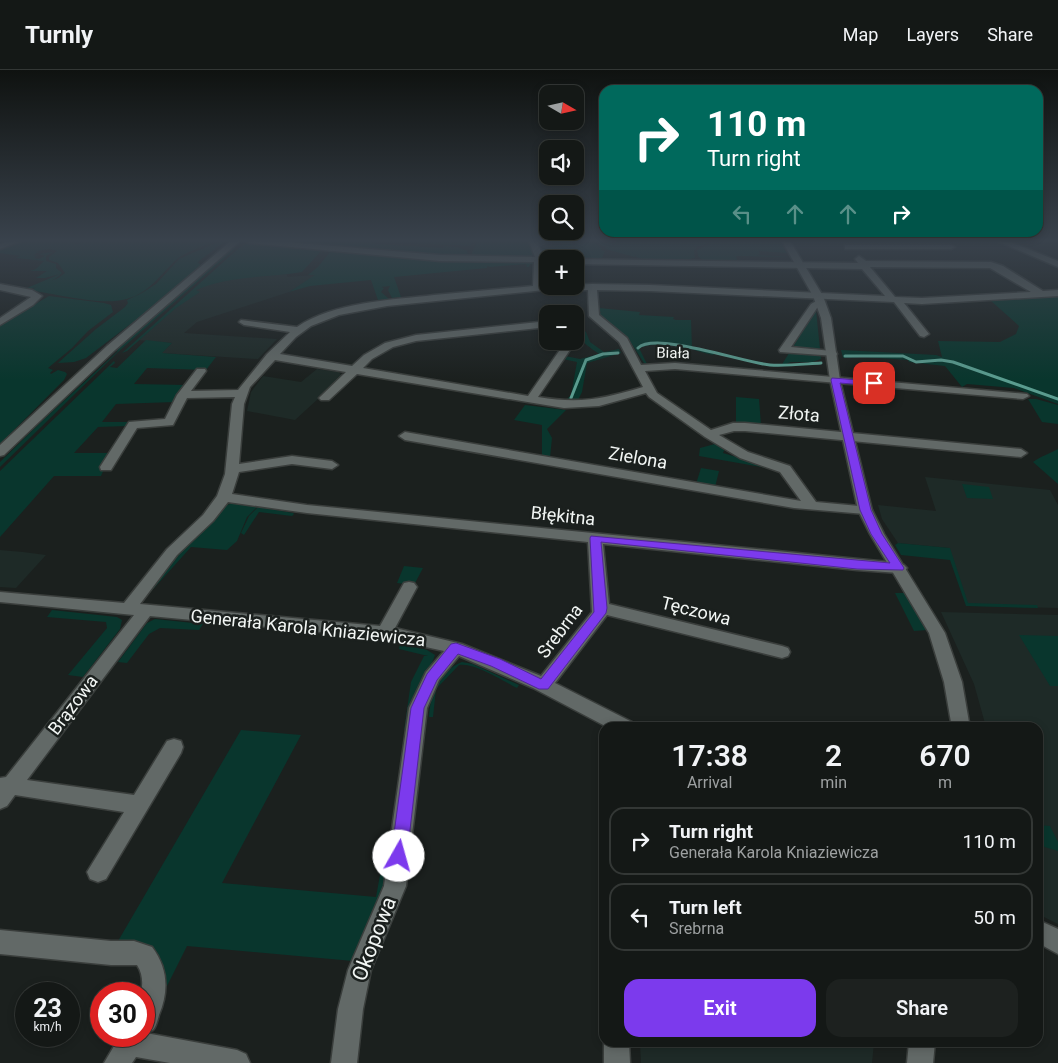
<!DOCTYPE html>
<meta charset="utf-8">
<style>
:root{--surface:#141816;--page:#1d211f;--text:#f1f3f6;--muted:#9da0a1;--line:#333735;--accent:#7c3aed}
body{margin:0;font-family:Roboto,sans-serif;background:var(--page);color:var(--text);height:100vh;display:flex;flex-direction:column;font-size:19px;white-space:nowrap}
*{box-sizing:border-box;margin:0}
p{font-size:16px;color:var(--muted)}
.icon{flex:none;width:28px;height:28px;fill:none;stroke:currentColor;stroke-width:2;stroke-linecap:round;stroke-linejoin:round}
.map{position:relative;flex:1;overflow:hidden}
.drawer{position:absolute;left:599px;top:652px;width:444px;height:325px;display:flex;flex-direction:column;background:var(--surface);border-radius:15px;box-shadow:0 2px 8px #0003,0 0 0 1px var(--line)}
.drawer>*{flex:none}
.top-card{position:absolute;left:599px;top:15px;width:444px;height:152px;border-radius:15px;box-shadow:0 2px 8px #0003,0 0 0 1px var(--line);background:#00695c;color:#fff;overflow:hidden}
.needle{width:32px;rotate:99deg}
.buttons{position:absolute;left:539px;top:15px;display:grid;gap:10px}
.buttons a{display:grid;place-items:center;width:45px;height:45px;border-radius:10px;background:var(--surface);box-shadow:0 2px 8px #0003,0 0 0 1px var(--line);font-size:25px}
.speed{position:absolute;left:15px;top:912px;display:flex;gap:10px;font-size:25px;font-weight:700;text-align:center}
.speed>*{display:grid;place-content:center;width:65px;height:65px;border-radius:50%;background:var(--surface);box-shadow:0 2px 8px #0003,0 0 0 1px var(--line);line-height:1}
.speed small{font-size:12px;font-weight:400}
.speed .limit{border:8px solid #d22;background:#fff;color:#111}
.pin{position:absolute;display:grid;place-items:center;width:42px;height:42px;color:#fff;margin:-21px;border-radius:10px;box-shadow:0 2px 8px #0006}
.me{position:absolute;width:55px;margin:-28px;rotate:7deg;stroke-linejoin:round;filter:drop-shadow(0 0 4px #0008)}
.turn{display:flex;align-items:center;gap:18px;height:105px;padding:0 25px;font-size:22px}
.turn .icon{width:65px;height:65px;stroke-width:2.5}
.turn b{display:block;font-size:35px;line-height:42px}
.lanes{display:flex;align-items:center;height:48px;padding:0 25px;background:#0003;justify-content:center;gap:25px;direction:ltr}
.lanes .off{opacity:.35}
.eta{display:flex;justify-content:space-evenly;align-items:center;height:85px;text-align:center}
.eta b{font-size:30px;font-weight:600;line-height:35px}
.cta{display:flex;gap:10px;margin-top:auto;padding:10px 25px}
.cta a{flex:1;height:58px;border-radius:15px;background:var(--accent);color:#fff;font-size:20px;font-weight:600;line-height:58px;text-align:center}
.cta a+a{background:var(--page);color:var(--text)}
ul{padding:0;list-style:none}
li{display:flex;align-items:center;gap:15px;height:68px;margin:0 10px 8px;padding:0 15px;border:2px solid var(--line);border-radius:15px}
li div{flex:1}
li b{display:block;font-size:19px}
li em{font-style:normal}
header{display:flex;align-items:center;gap:30px;box-sizing:border-box;height:70px;padding:0 25px;background:var(--surface);border-bottom:1px solid var(--line)}
header strong{font-size:24px}
nav{display:flex;gap:28px;margin-inline-start:auto;font-size:18px}
.map>svg:first-child{display:block}
.built{fill:#1e2a27}
.green{fill:#09362d}
.lines{fill:none;stroke-linecap:round;stroke-linejoin:round}
.stream{stroke:#5a9c8f;stroke-width:3}
.street-casing{stroke:#3a3e3c;stroke-width:3}
.secondary-casing{stroke:#3a3e3c;stroke-width:3}
.street{fill:#626967;fill-rule:evenodd}
.secondary{fill:#626967;fill-rule:evenodd}
.route{fill:#7c3aed;stroke:#51269a}
.labels{text-anchor:middle;stroke-width:5;stroke-linejoin:round;paint-order:stroke}
.far-street-label{font-size:15px;fill:#f2f6f4;stroke:#1b201e}
.street-label{font-size:18px;fill:#f2f6f4;stroke:#1b201e}
.near-street-label{font-size:21px;fill:#f2f6f4;stroke:#1b201e}
</style>
<header>
<strong>Turnly</strong>
<nav><a>Map</a><a>Layers</a><a>Share</a></nav>
</header>
<div class="map">
<svg width="1058" height="993" viewBox="0 0 1058 993">
<rect width="100%" height="100%" fill="#1b201e"/>
<!-- built -->
<path class="built" d="M218,198L275,205L287,204V207L317,205L289,222L197,252L184,263L277,269L258,289L161,283L172,273L138,270Z
M317,299L339,302L342,307L295,350L247,341L251,322L263,306L301,312Z
M925,407L1050,420L1058,435V538L968,536L949,478L898,473L882,449L878,435L936,441Z
M0,480L23,482L46,485L16,518L0,517Z
M941,542L1058,545V854L1038,844V658L986,657L974,614Z
M640,973V972L874,973L872,993H641Z"/>
<!-- green -->
<path class="green" d="M20,171H86L75,173L73,175L88,171H218C205,176 186,181 176,190C158,207 148,225 122,230C98,235 55,224 30,220L58,208L65,203L58,193L49,190V187L57,181C50,178 44,179 36,182L41,183H36L34,186L38,185L34,188L39,189L45,186L39,184L53,182L46,186V191L56,194V198L62,203C56,210 37,219 26,219C19,219 10,217 3,216L27,218L60,204L45,208H36L47,201H30L36,199L44,191L16,188L20,186L0,183V178Z
M220,171H223V173L199,191L198,193L200,194L199,197L137,249L86,288L74,292L58,293L96,259L125,237L128,233L127,230L142,223L156,214L179,189Z
M263,171H473L470,176L379,171L375,174L443,178L444,176L457,177L467,181L469,187Z
M478,171H531L536,187L472,186V182Z
M558,171H587L566,175L593,172L603,179L600,180L605,181L602,188C594,190 586,190 580,188L561,189L541,185L540,182L544,181L540,180L541,179L564,175Z
M597,171H703L708,173L702,176L693,177L697,178L694,180L695,188L684,190L682,188V191H649L636,187V183L635,187L609,180L605,178L607,176H602Z
M710,171H780L787,183L759,181L760,184L757,185L789,187L736,186L738,192L703,191L698,186L697,180L708,175Z
M254,172L320,179L278,176L321,181L302,202C267,208 230,205 196,220L200,222L176,238L127,281L122,283L239,178L246,174L258,175L248,173Z
M234,177L236,178L118,282L0,397V392L44,349L117,282L119,277Z
M334,180L530,191L535,194H530L529,197H527L526,194L490,197L487,196V198L394,207L401,227L392,228L388,220L390,216L381,217L384,218L381,222L389,229L378,230L371,210L310,216L289,222L315,205H308L318,197L330,182L438,190L332,181Z
M1058,225V334L1014,318L967,314L962,317L945,296L909,292L908,290L863,287L843,288L841,280L936,285L942,287L938,271L1000,272L1016,264L1019,256L990,230Z
M49,226L104,233L111,235L113,242L88,261L72,278L48,298L53,300L50,303L51,304L58,300L65,302L67,304L64,310L0,374V255Z
M599,238L640,242L639,245L674,247L673,249L676,250H691L692,278L715,283L713,285C689,279 664,269 639,278L647,294L644,293L628,268L601,246L599,243L602,242H599Z
M816,240L821,289L812,292H791L781,296Z
M575,253L586,262L590,272L604,282L619,279L621,283L587,293L582,322L578,330L567,329L571,325L577,292L563,289L565,286L580,289L599,284C587,275 575,269 575,253Z
M146,270L172,273L162,283L216,287L206,300L147,298L134,314L186,315L175,332L116,334L102,352H133L127,356L98,357L74,383H111L101,406H54L0,467V401L114,291L115,293L110,297L117,298Z
M736,327L759,329L761,355L736,353Z
M1028,329H1036L1058,335V354L1042,352Z
M525,335L566,340L547,359L552,368L550,388L542,387V355L514,350Z
M715,374L725,378L723,383L783,401L699,386L700,378Z
M1058,379V414L1033,392C1041,386 1049,384 1058,379Z
M701,398L719,401L715,417L696,414Z
M962,414L989,417L993,429L967,428Z
M234,433L257,437L247,447L237,471L227,480L191,477L146,527L181,482L212,453L227,435Z
M258,437L293,443L294,444L292,446L259,442L244,465L241,463L249,446Z
M898,473L950,478L968,533L1037,535L1038,538L966,536L950,490L901,485L895,475Z
M404,496L423,498L414,515L397,513Z
M895,523H907L927,560L914,561Z
M52,540L117,547L122,550L120,559L83,607L68,605L107,558L106,552L47,547Z
M155,549L203,554L199,560L160,558L149,564L127,593L118,592L147,553Z
M1019,565L1058,566V616H1050Z
M400,573L427,580L435,585L432,593L435,595L408,659L404,660L411,612L424,586H428L399,579Z
M462,592L473,594L519,615L517,618C503,611 474,592 459,595L436,619L433,647H429C430,625 440,600 462,592Z
M241,660L301,665L222,813L376,827L380,805H388L384,823L353,891L187,876L155,940L162,894L152,877L114,878Z
M1038,755L1050,756L1058,772V781L1038,775Z"/>
<g class="lines">
<!-- stream -->
<path class="stream" d="M638,278C655,261 745,293 770,295C787,296 804,294 821,293
M845,286H903L916,292L941,290L953,292L1058,329
M571,328L586,290L603,284L618,283"/>
<!-- street casing -->
<g class="street-casing">
<path id="street" d="M10,171H21L0,179V174Z
M245,171H274L440,185L535,187L529,171H537L543,187L551,189H548V193L543,192L542,215L548,214V216L592,214L650,215L885,226L862,199L575,194L574,189L858,193L855,189L859,186L866,191L991,192L1003,196L1043,221L1058,220V226L922,234L904,233L929,264L924,267L920,266L894,232L650,221L597,220L599,245L627,268L641,295L675,293L1027,324L1029,326L1023,329L675,299L645,301L657,323L711,360L733,353H745L1021,379L1027,383L1021,387L745,361H734L719,365L748,382L790,396L816,432L870,437L872,440L865,444L794,438L405,370L399,366L405,362L801,431L780,402L740,388L705,367L649,327L646,323L599,336L564,338L357,304L329,330H321L319,328L321,326L346,302L275,290L250,317L244,334L239,394L292,386L332,391L338,395L332,399L292,394L239,402L232,424L307,435L899,493L904,495L907,498L904,501L899,503L857,500L603,474L609,534L782,576L788,578L790,582L788,586L782,588L607,545L555,613L634,653L636,658H609L533,618L459,586L439,610L427,638L406,816L371,900L363,939L357,993H331L338,939L348,900L384,816L409,638L426,602L444,581L385,568L150,546L27,710L134,725L167,671L174,669L181,671L183,677L181,683L106,809L98,812L90,809L87,802L124,742L15,725L7,736L0,739V708L6,707L134,545L0,532V522L124,533L167,479L203,445L217,426L225,404L232,334L235,327L187,328L173,355L137,358L111,400H101L100,397L129,352L165,349L177,325L197,299H205L206,301L191,321L238,320L267,284L290,262L244,255L239,252L241,250L297,257C333,232 392,230 434,225C467,222 500,219 533,216L534,192L440,191L249,173ZM870,197L990,198L1031,222L922,228L895,227ZM545,220H588L589,246L619,272L643,317C602,329 581,334 538,327L576,271L575,269V271H566L528,326L363,298L372,289L393,277L416,271L548,257V251L416,265L385,273L364,285L352,296L280,284L296,267L311,256L339,245L387,236ZM228,432L307,443L588,472L592,542L541,606L462,574L395,558L417,517L414,513L409,512L404,513L380,556L140,534L177,485L213,451Z
M845,175H951L955,177L951,179H845Z
M0,214L32,220L42,226L33,235L0,255V248L31,227L0,220Z
M820,229L825,232L817,238L791,277L832,281L836,282L837,284L836,286L780,282L779,280L811,234Z
M1038,850L1058,859V884L1038,873Z
M0,860L111,871H134L152,877C168,898 169,921 159,945C158,949 156,957 153,960C151,961 148,962 146,963L237,980L246,984L250,993H170L136,987L132,993H104L120,966H144V924H141C143,914 143,904 137,895H111L0,884Z
M604,971L629,972L630,993H604Z"/>
</g>
<!-- secondary casing -->
<g class="secondary-casing">
<path id="secondary" d="M231,171H240L115,280L4,385L0,386V375L107,276Z
M782,171H790L823,226L831,248L840,310L872,440L884,464L945,563L962,612L970,658H952L944,612L929,563L870,464L858,440L830,310L821,248L813,226Z
M997,171H1008L1058,191V197Z
M909,972H935L933,993H907Z"/>
</g>
<!-- street -->
<use href="#street" class="street"/>
<!-- secondary -->
<use href="#secondary" class="secondary"/>
</g>
<!-- sky -->
<linearGradient id="sky" x2="0" y2="1"><stop stop-color="#0f1210"/><stop offset="0.55" stop-color="#39424c"/><stop offset="1" stop-color="#39424c" stop-opacity="0"/></linearGradient>
<rect width="1058" height="310" fill="url(#sky)"/>
<!-- route -->
<path class="route" d="M832,308L874,311L878,313L874,316L840,313L871,440L882,464L904,498L903,500L857,499L601,472L607,538L606,543L548,619H539L491,596L458,584L437,610L424,638L407,786L405,792L399,794L393,792L391,786L411,638L427,604L451,574L456,573L500,589L541,609L594,542L590,468L591,466L890,493L871,464L860,440L831,310Z"/>
<g class="labels">
<!-- far-street labels -->
<g class="far-street-label">
<text transform="translate(673 283) rotate(1)" y="5">Biała</text>
</g>
<!-- street labels -->
<g class="street-label">
<text transform="translate(799 344) rotate(5)" y="6">Złota</text>
<text transform="translate(638 388) rotate(10)" y="6">Zielona</text>
<text transform="translate(563 446) rotate(6)" y="6">Błękitna</text>
<text transform="translate(696 541) rotate(14)" y="6">Tęczowa</text>
<text transform="translate(308 558) rotate(6)" y="6">Generała Karola Kniaziewicza</text>
<text transform="translate(560 561) rotate(-53)" y="6">Srebrna</text>
<text transform="translate(73 635) rotate(-53)" y="6">Brązowa</text>
</g>
<!-- near-street labels -->
<g class="near-street-label">
<text transform="translate(374 869) rotate(-69)" y="7">Okopowa</text>
</g>
</g>
</svg>
<div class="buttons">
<a><svg class="needle" viewBox="-14 -14 28 28"><path d="M0-13l5 13h-10z" fill="#e53935"/><path d="M0 13l5-13h-10z" fill="#9da0a1"/></svg></a>
<a><svg class="icon" aria-label="sound" viewBox="0 0 24 24"><path d="M4 9h4l5-4v14l-5-4H4zM17 9q2 3 0 6"/></svg></a>
<a><svg class="icon" aria-label="search" viewBox="0 0 24 24"><circle cx="10" cy="10" r="6"/><path d="M15 15l6 6"/></svg></a>
<a>+</a>
<a>−</a>
</div>
<div class="speed"><div>23<small>km/h</small></div><div class="limit">30</div></div>
<div class="pin" style="left:874px;top:313px;background:#d93025"><svg class="icon" aria-label="arrive" viewBox="0 0 24 24"><path d="M6 21V4h12l-3 4 3 4H6"/></svg></div>
<svg class="me" style="left:399px;top:786px" viewBox="-20 -20 40 40"><circle r="19" fill="#fff"/><path d="M0-13L10 11 0 6-10 11z" fill="#7c3aed"/></svg>
<div class="top-card">
<div class="turn"><svg class="icon" aria-label="right" viewBox="0 0 24 24"><path d="M7 20v-9h11M14 6l5 5-5 5"/></svg><div><b>110 m</b>Turn right</div></div>
<div class="lanes"><svg class="icon off" aria-label="left" viewBox="0 0 24 24"><path d="M17 20v-9H6M10 6l-5 5 5 5"/></svg><svg class="icon off" aria-label="ahead" viewBox="0 0 24 24"><path d="M12 20V5M6 11l6-6 6 6"/></svg><svg class="icon off" aria-label="ahead" viewBox="0 0 24 24"><path d="M12 20V5M6 11l6-6 6 6"/></svg><svg class="icon" aria-label="right" viewBox="0 0 24 24"><path d="M7 20v-9h11M14 6l5 5-5 5"/></svg></div>
</div>
<section class="drawer">
<div class="eta">
<div><b>17:38</b><p>Arrival</p></div>
<div><b>2</b><p>min</p></div>
<div><b>670</b><p>m</p></div>
</div>
<ul>
<li><svg class="icon" aria-label="right" viewBox="0 0 24 24"><path d="M7 20v-9h11M14 6l5 5-5 5"/></svg><div><b>Turn right</b><p>Generała Karola Kniaziewicza</p></div><em>110 m</em></li>
<li><svg class="icon" aria-label="left" viewBox="0 0 24 24"><path d="M17 20v-9H6M10 6l-5 5 5 5"/></svg><div><b>Turn left</b><p>Srebrna</p></div><em>50 m</em></li>
</ul>
<div class="cta"><a>Exit</a><a>Share</a></div>
</section>
</div>
